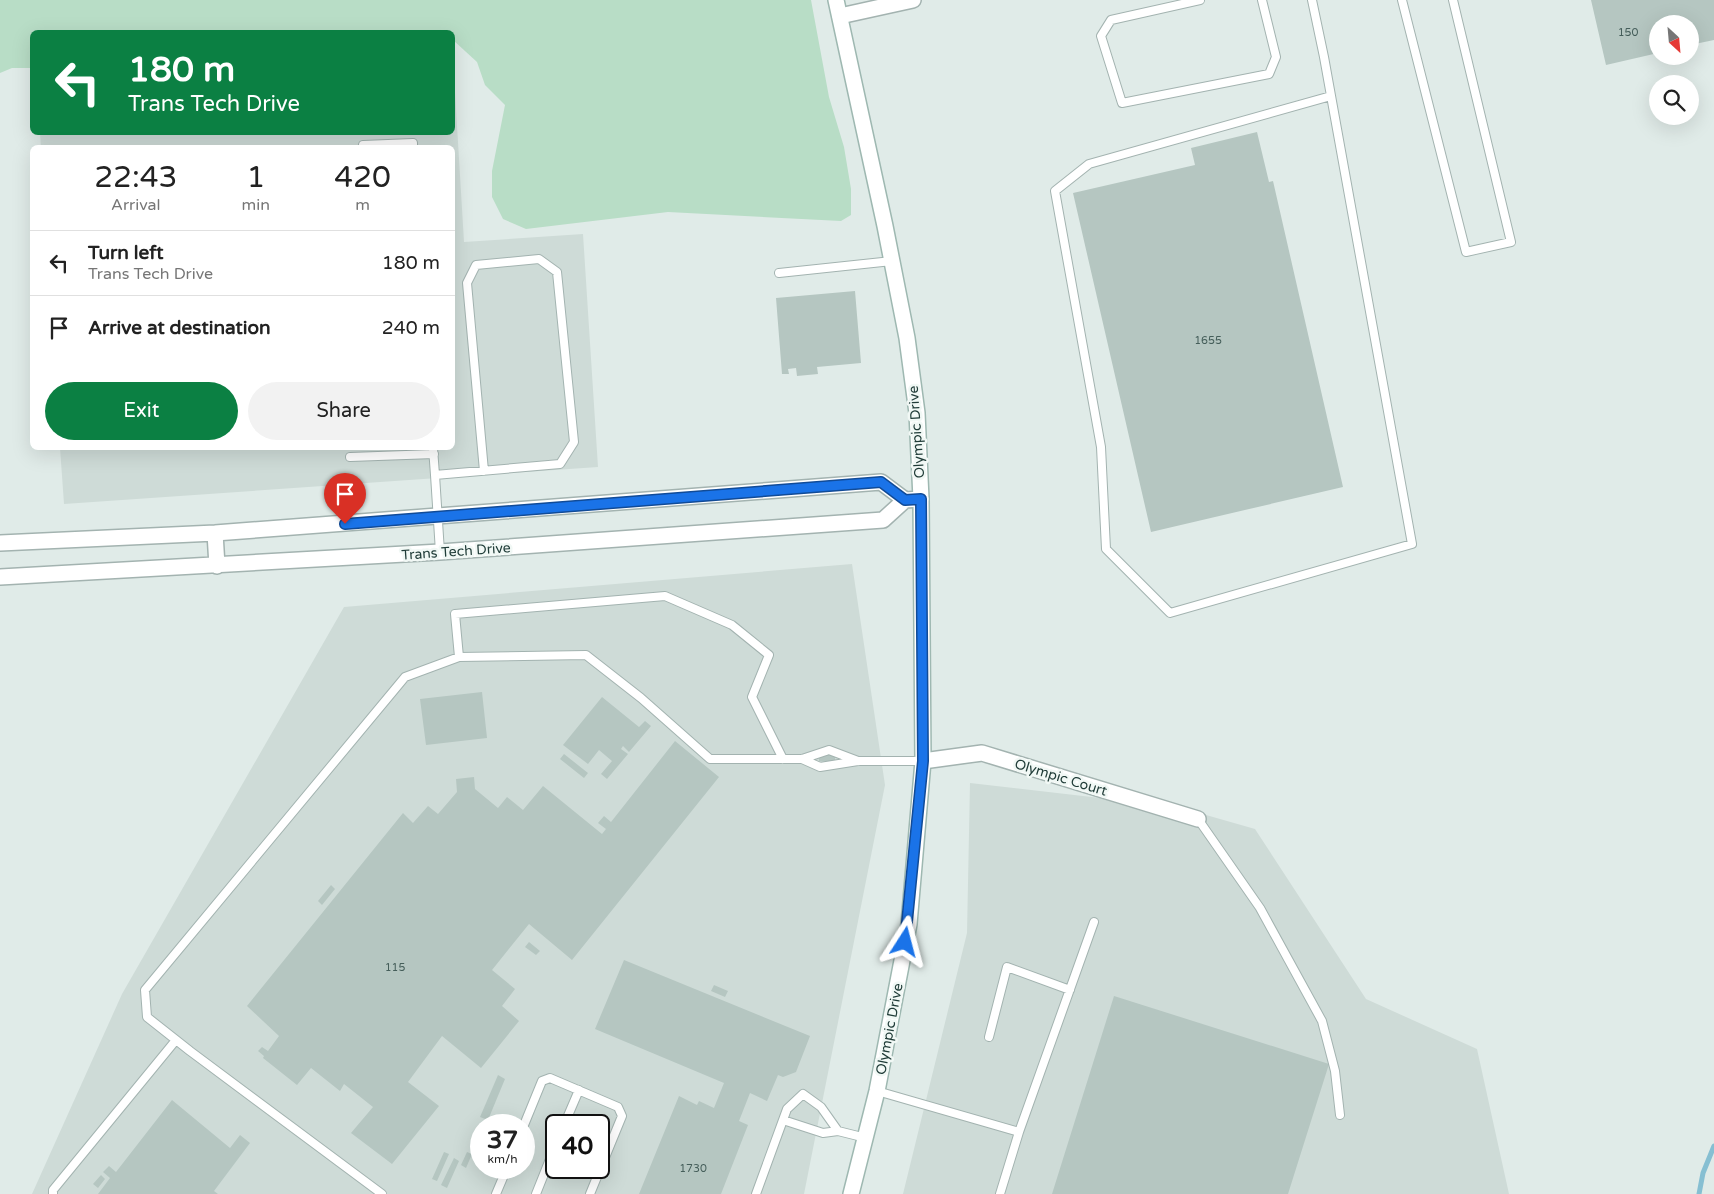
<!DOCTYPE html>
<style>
:root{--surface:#fff;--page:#f2f2f2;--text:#222;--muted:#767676;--line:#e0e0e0;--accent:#0b8043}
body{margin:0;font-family:"Varela Round",sans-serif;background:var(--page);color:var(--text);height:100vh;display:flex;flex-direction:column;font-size:19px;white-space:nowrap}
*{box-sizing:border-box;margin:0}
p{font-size:16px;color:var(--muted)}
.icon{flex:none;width:28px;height:28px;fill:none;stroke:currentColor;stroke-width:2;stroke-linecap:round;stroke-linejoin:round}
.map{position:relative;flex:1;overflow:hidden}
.drawer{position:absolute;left:30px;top:145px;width:425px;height:305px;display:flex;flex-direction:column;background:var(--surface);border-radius:8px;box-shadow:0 5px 20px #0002}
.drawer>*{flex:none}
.guide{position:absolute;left:30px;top:30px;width:425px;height:105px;border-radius:8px;box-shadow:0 5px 20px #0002;background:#0b8043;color:#fff;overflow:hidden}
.needle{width:32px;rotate:154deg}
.fabs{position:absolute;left:1649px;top:15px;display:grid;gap:10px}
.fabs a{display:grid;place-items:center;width:50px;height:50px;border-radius:50%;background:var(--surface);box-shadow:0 5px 20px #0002;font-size:25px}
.speed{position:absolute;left:470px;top:1114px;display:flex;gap:10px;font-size:25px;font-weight:700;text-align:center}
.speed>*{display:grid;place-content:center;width:65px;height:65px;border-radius:50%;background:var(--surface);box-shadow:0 5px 20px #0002;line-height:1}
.speed small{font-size:12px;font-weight:400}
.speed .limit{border:2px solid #111;border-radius:8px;background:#fff;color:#111}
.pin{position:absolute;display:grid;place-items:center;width:42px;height:42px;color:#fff;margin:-51px -21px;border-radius:50% 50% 50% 0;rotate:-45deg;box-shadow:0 0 5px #0007}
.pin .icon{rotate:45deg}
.me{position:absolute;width:55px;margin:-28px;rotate:9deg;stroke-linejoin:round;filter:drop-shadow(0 0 4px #0008)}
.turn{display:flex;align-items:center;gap:18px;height:105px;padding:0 15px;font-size:22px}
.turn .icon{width:65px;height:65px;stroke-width:2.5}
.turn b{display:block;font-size:35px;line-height:42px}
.eta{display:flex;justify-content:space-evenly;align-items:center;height:85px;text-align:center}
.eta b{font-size:30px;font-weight:600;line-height:35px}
.primary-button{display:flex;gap:10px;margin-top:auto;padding:10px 15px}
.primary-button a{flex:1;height:58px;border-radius:30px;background:var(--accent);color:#fff;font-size:20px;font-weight:600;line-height:58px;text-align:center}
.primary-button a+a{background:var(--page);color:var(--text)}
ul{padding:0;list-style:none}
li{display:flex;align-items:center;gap:15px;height:65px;padding:0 15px;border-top:1px solid var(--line)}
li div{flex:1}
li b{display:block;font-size:19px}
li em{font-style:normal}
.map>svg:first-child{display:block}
.built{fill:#cedbd7;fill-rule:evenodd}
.green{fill:#b8ddc6}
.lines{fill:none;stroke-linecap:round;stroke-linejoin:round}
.stream{stroke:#86bfd2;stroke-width:5}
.building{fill:#b5c6c1}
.lane-casing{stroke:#a3b3b0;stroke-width:10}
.street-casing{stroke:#a3b3b0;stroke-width:18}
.secondary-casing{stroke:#9eb8b1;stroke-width:18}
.lane{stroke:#fff;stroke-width:8}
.street{stroke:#fff;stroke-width:15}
.secondary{stroke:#fff;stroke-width:15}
.route-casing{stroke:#114b97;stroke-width:12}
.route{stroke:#1a73e8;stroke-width:9}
.labels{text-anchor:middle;stroke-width:5;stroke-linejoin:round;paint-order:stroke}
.number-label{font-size:11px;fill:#455e5a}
.street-label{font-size:14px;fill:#203c38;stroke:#f1f8f5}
</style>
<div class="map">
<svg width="1714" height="1194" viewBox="0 0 1714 1194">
<rect width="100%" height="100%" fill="#e0ebe8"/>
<!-- built -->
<path class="built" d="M453,59L464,242L583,234L598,467L64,504L60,448H452V148H41L40,133L452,132Z
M852,564L885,785L804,1194H32L122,994L344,607ZM481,1125H524V1168H481ZM556,1125H599V1168H556Z
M970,783L1178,807L1255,829L1366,999L1477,1049L1509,1194H903L967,933Z"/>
<!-- green -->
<path class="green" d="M0,0H811L829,97L844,147L851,189V215L841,221L668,212L526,229L503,219L492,197V171L505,105L485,85L477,62L453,40L452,32H32V68H12L0,73Z"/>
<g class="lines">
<!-- stream -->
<path class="stream" d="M1699,1194L1703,1173L1714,1146"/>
</g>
<!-- building -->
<path class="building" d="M1591,0H1714V40L1690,45V24H1658V53L1606,65Z
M1257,132L1269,182L1273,181L1343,487L1151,532L1073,193L1195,165L1191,148Z
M855,291L861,363L817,367L818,374L797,376L796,368L788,369L789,374H782L776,298Z
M482,692L487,738L426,745L420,699Z
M602,697L639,727L645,721L651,726L629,752L623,746L621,749L628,754L607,779L601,774L612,761L599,750L588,764L563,745Z
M675,741L719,777L572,960L529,924L492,970L515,989L502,1006L519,1021L481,1068L442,1036L408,1082L439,1106L392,1164L351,1133L373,1107L344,1084L340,1091L311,1068L297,1085L263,1058L264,1056L258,1051L262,1047L268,1051L279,1036L247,1006L403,813L413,823L428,806L438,814L457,792L456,779L474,777L475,789L498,808L507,797L523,810L543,786L602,834L606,829L598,823L604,816L611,822Z
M564,754L588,773L584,778L560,759Z
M819,754H835V761H819Z
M331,885L335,889L322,905L318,901Z
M529,942L540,951L536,955L525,947Z
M624,960L810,1036L796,1072L783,1077L778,1075L767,1101L750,1093L739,1121L748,1125L721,1194H639L679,1096L697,1105L699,1101L714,1108L724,1083L595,1029Z
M714,985L728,991L725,997L711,991Z
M1114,996L1329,1064L1288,1194H1052Z
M498,1075L505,1079L488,1120L480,1117Z
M172,1100L230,1148L240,1135L250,1143L214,1191L218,1194H98L110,1178L103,1172L109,1166L116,1172Z
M444,1152L449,1154L437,1181L432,1179Z
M467,1152L472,1154L466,1168L461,1165Z
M454,1158L459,1161L447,1188L441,1185Z
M101,1175L105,1179L98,1188L93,1184Z"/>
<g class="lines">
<!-- lane casing -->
<g class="lane-casing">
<path id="lane" d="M1200,0L1111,20L1101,36L1122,103L1269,74L1276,57L1262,0
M1312,0L1324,57L1412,544L1170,613L1106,549L1101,447L1055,191L1089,164L1331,96
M1402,0L1466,252L1511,242L1453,0
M363,145L413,143V148
M779,273L892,261
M433,448L435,475
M350,457L434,454
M440,552L435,475L560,464L574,442L557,272L539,259L476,265L467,283L484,471
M459,657L455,614L665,596L732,625L769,655L752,697L783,759
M802,759L820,767L858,761H923
M1198,819L1260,908L1322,1021L1335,1071L1340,1115
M989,1037L1007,967L1070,990
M877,1091L1019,1132L1000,1194
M783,1120L823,1133L838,1131L866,1138
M524,1125L542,1081L550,1078L618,1107L622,1116L590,1194
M564,1125L579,1090
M1019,1132L1094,922
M53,1194V1190L176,1040
M382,1194L190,1051L147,1017L145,990L405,677L459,657L586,655L641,698L710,759H802L829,750L858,761
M496,1194L507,1168
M536,1194L556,1144
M756,1194L787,1109L803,1094L821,1107L838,1131"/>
</g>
<!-- street casing -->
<g class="street-casing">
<path id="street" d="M840,16L913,0
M215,533L217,566
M0,543L215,533L881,482L905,500
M0,577L440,552L883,520L905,500L921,499
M923,761L982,753L1198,819"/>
</g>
<!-- secondary casing -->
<g class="secondary-casing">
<path id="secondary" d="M836,0L885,226L907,338L917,413L921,499L923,761L909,924L877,1091L851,1194"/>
</g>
<!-- lane -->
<use href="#lane" class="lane"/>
<!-- street -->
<use href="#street" class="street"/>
<!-- secondary -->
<use href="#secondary" class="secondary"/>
</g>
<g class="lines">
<!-- route casing -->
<g class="route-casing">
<path id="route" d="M345,524L881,482L905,500L921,499L923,761L905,942"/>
</g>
<!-- route -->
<use href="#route" class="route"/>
</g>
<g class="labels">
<!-- number labels -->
<g class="number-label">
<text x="1628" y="36">150</text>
<text x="1208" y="344">1655</text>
<text x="395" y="971">115</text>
<text x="693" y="1172">1730</text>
</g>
<!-- street labels -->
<g class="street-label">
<text transform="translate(916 432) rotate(-94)" y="5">Olympic Drive</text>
<text transform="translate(456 551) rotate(-4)" y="5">Trans Tech Drive</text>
<text transform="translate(1061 777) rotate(17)" y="5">Olympic Court</text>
<text transform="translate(889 1029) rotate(-79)" y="5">Olympic Drive</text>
</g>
</g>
</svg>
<div class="fabs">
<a><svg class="needle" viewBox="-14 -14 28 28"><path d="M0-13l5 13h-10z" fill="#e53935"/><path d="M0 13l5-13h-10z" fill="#767676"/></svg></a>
<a><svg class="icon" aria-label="search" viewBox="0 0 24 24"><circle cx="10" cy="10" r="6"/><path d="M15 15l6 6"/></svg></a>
</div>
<div class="speed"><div>37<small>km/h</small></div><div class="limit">40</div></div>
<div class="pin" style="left:345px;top:524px;background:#d93025"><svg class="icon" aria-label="arrive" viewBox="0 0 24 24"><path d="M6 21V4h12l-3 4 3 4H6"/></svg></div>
<svg class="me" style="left:905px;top:942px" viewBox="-20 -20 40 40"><path d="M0-17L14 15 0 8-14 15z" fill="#1a73e8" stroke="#fff" stroke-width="4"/></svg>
<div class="guide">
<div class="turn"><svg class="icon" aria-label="left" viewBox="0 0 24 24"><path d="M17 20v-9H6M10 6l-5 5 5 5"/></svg><div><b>180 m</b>Trans Tech Drive</div></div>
</div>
<section class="drawer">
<div class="eta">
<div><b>22:43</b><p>Arrival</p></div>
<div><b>1</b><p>min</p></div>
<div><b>420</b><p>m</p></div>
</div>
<ul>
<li><svg class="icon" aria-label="left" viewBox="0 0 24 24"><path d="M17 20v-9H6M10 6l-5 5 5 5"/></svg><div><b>Turn left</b><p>Trans Tech Drive</p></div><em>180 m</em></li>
<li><svg class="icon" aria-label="arrive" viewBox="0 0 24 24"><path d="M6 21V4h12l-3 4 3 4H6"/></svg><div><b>Arrive at destination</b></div><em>240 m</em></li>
</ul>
<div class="primary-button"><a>Exit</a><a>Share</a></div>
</section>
</div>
